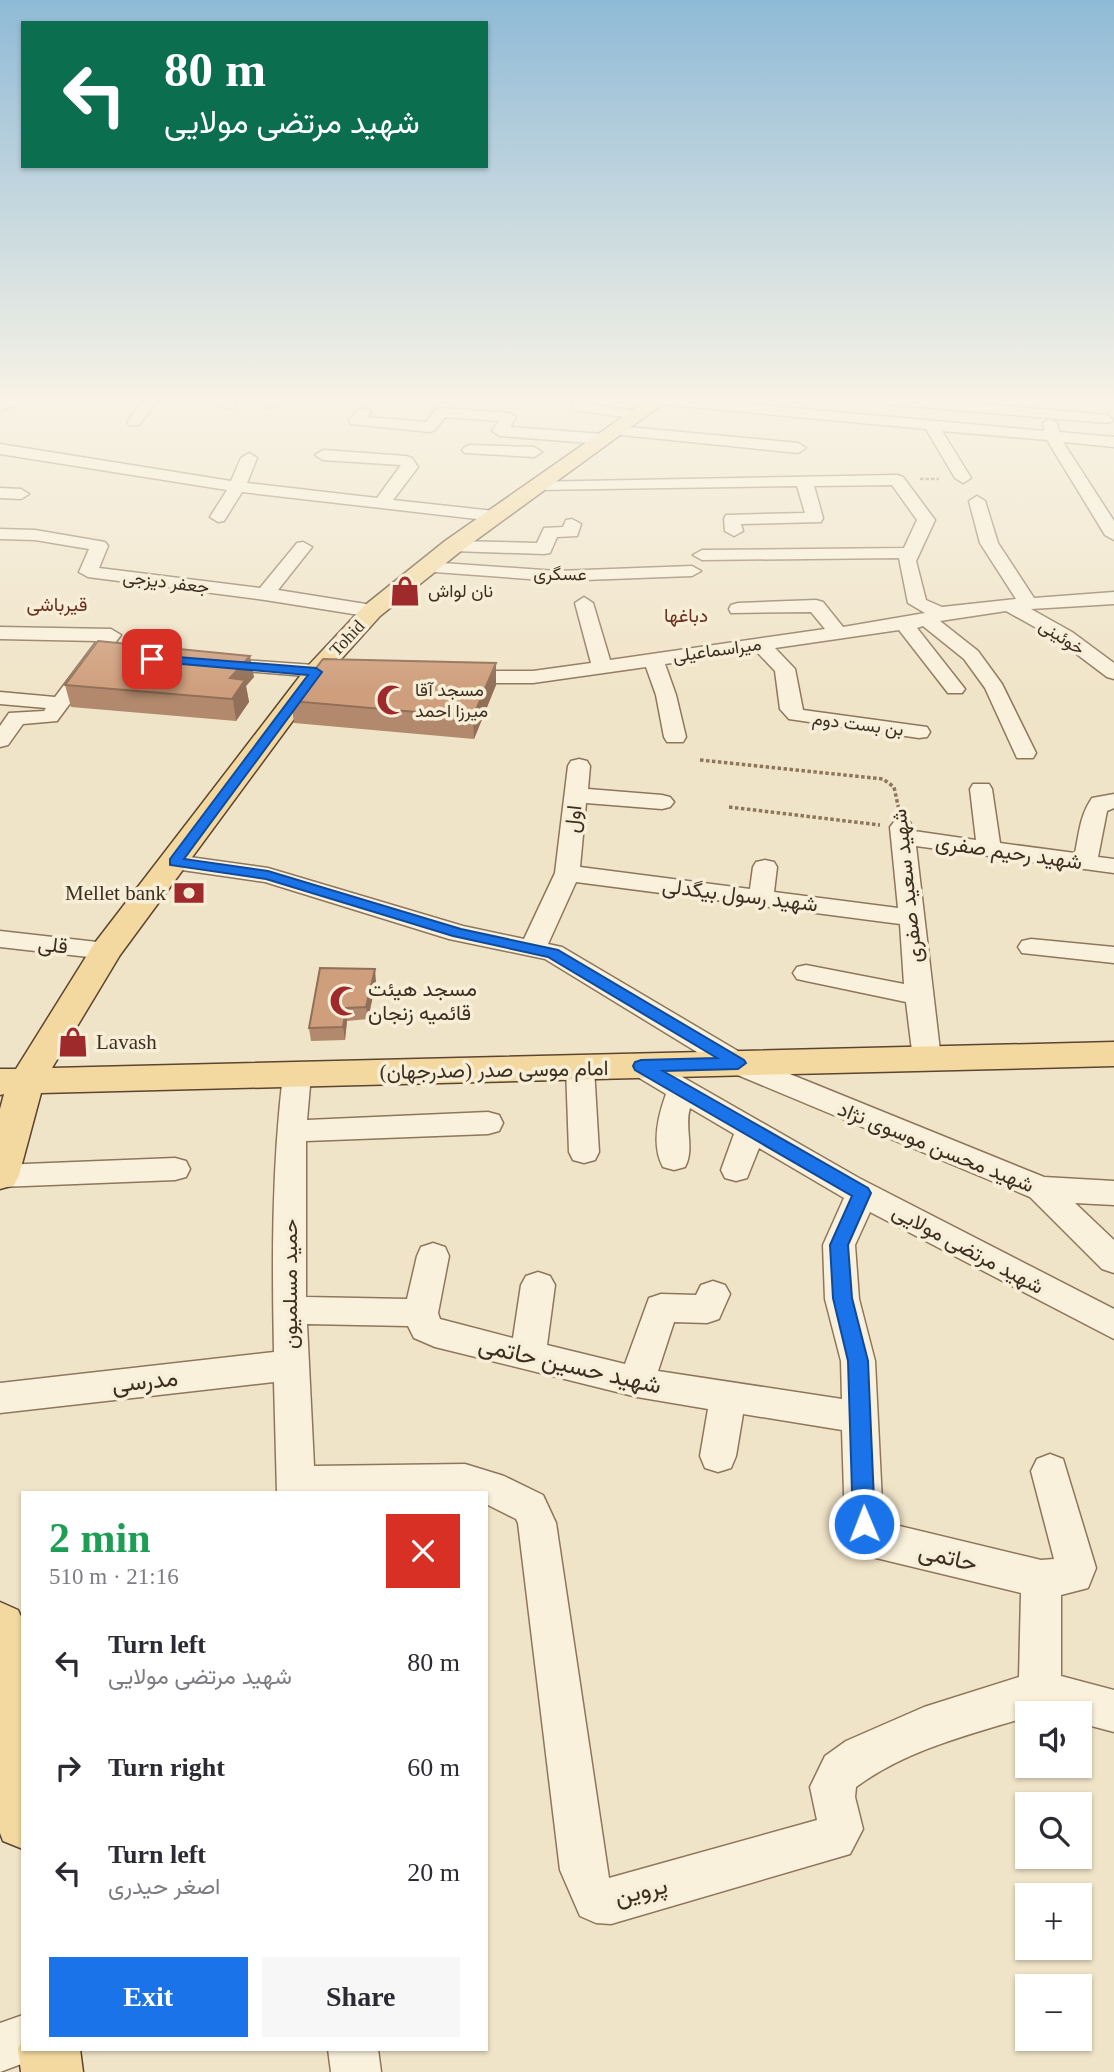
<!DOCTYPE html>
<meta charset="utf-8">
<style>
:root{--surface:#fff;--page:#f7f7f7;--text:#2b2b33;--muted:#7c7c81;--accent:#1a73e8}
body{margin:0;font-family:"Times New Roman",Vazirmatn,serif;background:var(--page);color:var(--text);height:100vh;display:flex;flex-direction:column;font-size:26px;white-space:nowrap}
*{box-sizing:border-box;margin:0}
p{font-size:23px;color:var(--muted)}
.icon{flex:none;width:38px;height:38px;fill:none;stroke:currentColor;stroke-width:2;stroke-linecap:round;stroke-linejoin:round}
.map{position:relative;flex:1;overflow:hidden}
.drawer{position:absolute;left:21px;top:1491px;width:467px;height:560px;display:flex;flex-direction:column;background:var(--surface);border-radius:0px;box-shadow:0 2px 5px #0004}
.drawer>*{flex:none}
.top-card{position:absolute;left:21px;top:21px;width:467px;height:147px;border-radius:0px;box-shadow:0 2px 5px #0004;background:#0b6e4f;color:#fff;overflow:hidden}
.fabs{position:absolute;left:1015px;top:1701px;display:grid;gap:14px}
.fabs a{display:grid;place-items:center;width:77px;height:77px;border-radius:0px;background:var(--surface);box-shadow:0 2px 5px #0004;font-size:35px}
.pin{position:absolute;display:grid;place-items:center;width:60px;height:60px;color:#fff;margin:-30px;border-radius:14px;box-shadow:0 4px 10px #0006}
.me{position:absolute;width:77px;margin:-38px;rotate:359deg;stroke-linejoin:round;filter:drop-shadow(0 0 5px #0008)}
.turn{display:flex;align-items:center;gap:24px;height:147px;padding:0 28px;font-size:32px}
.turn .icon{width:91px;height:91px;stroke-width:2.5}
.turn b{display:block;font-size:49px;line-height:60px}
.round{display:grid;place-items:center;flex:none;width:74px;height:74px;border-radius:0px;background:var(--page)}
.summary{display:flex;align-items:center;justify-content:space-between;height:119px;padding:0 28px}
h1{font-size:42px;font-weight:600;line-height:52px;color:#1e9e55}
.action{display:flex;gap:14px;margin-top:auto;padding:14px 28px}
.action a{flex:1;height:80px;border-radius:0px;background:var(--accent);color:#fff;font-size:28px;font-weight:600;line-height:80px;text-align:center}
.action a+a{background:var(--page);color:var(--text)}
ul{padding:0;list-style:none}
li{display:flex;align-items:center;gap:21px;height:105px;padding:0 28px}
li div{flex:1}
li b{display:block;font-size:26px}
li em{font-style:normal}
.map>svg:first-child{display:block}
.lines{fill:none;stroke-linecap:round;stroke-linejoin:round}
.minor-casing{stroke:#8d765c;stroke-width:3}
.major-casing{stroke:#5b4430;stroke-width:3}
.path-far1{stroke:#8d765c;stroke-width:2.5;stroke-dasharray:3.5 2;stroke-linecap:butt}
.path{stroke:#8d765c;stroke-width:3.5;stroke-dasharray:3.5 2.5;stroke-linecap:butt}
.minor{fill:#faf1dc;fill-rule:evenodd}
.major{fill:#f3d9a0;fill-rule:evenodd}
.wall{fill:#b2896c}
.shaded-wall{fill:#916f58}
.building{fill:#cf9f7d;stroke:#916f58;stroke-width:2}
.route{fill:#1a73e8;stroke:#114b97;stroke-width:2}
.labels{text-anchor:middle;stroke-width:7;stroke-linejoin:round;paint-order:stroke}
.far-street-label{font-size:18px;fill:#3d2e20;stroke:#f7eed8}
.far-poi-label{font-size:18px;fill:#3d2e20;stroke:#f7eed8;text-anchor:start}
.far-neighbourhood-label{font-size:19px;fill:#6b2e1e;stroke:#f7eed8}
.street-label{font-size:21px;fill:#3d2e20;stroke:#f7eed8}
.poi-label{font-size:21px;fill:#3d2e20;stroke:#f7eed8;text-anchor:start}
.near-street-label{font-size:24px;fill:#3d2e20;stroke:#f7eed8}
</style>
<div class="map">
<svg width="1114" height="2072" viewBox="0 0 1114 2072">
<rect width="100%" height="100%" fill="#f0e4c8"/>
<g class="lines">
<!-- minor casing -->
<g class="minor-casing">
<path id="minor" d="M4,400H76L69,404L21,403L0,411V402Z
M144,400H158L139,425H129L127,422Z
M224,400H238L233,408L228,409L221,405Z
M265,400H279L274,407L269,408L262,404Z
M652,400H705L1044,431L1043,423L1050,419L1057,423L1059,432L1114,437V447L1063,442L1114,521V540L1105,535L1047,440L942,431L971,478L963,483L955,478L926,429L659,404Z
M880,400H936L1107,415L1114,420L1107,423L887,404Z
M579,403L638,411L645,415L638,419L574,410L572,407L574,404Z
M364,408L371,412L367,417L426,422L436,409L441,408L509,413L516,417L510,427L603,434L611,439L603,444L500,436L492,431L499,421L445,417L435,430L430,432L351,424L349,421C353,415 357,409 364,408Z
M617,426L798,443L806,448L798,453L612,434L609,431Z
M0,444L231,481L241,458L249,453L257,458L247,483L377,498L401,465L323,460L315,455L323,450L406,456L412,458L418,467L393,500L494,511L502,516L494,521L242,492L224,521L218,522L210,517L227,490L0,454Z
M470,445L534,447L542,452L534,457L465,453L462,450L465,447Z
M897,475L903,477L935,520L916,561L926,600L942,607L1016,599L980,543L969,501L977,496L985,501L998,543L1034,598L1114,592V604L1031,609L1072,632L1114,663V679L1107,677L1058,640L1006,611L940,621L978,651L1002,684L1036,753L1033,758H1017L985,688L964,659L923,626L917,628L965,689L962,693H948L899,630L775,648L795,669L803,710L927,727L930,732L927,737L919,738L789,719L780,709L775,671L756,651L665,664L676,695L686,737L683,742H667L664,737L656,695L646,667L533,683H460L453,681L450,677L453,673L460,671H533L591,663L575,603L584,597L593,603L610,660L825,629L811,612L731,613L729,609L731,605L738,603L816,600L823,602L843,627L925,613L908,603L899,558L702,560L693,555L702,550L904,548L917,520L892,485L814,486L823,518L821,522L741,524L743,531L734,536L725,531L724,519L726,515L805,513L797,486L537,490L529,485L531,482Z
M0,488L21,489L29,494L21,499L0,498Z
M572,519L581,524L577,536L557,537L550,553L544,554L453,551L444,546L453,541L537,543L544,528L563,527L566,520Z
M0,529L35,530L105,542L108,546L99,568L260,588L297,543L303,542L312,547L278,590L372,605L381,611L372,617L265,600L88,577L79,572L89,549L35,540L0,539Z
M427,562L557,571L692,566L701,571L692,576L557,581L421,571L418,567L421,563Z
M0,627L111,629L121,635L57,721L23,724L8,745L0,747V726L9,713L44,711L46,708L0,704V692L55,697L97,641L0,639Z
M215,658L342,667L349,669L352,673L349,677L342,679L208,668L205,664L208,660Z
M579,759L587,761L590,766L588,789L662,795L670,797L674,802L670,807L662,809L586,803L580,867L750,889L753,867L756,862L765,860L774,862L777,867L774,892L898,908L890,827L894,822H910L914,831L976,840L970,789L973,784H989L992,789L1000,843L1075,853C1079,834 1080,815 1092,798L1114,794V808L1107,811L1098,857L1114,859V873L916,846L941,1059L937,1066L927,1069L917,1066L913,1059L906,1002L806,981L797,979L793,973L797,967L806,965L904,984L900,924L576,882L548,944L562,947L748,1057L1044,1177L1114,1181V1205L1075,1203L1114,1240V1273L1102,1269L1030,1197L728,1071L545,959L449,939L265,882L175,869L166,867L163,862L166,857L175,855L268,868L463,926L524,939L555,873L568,766L571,761Z
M0,931L106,943L115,945L119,951L115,957L106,959L0,947Z
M1031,939L1114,947V963L1022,953L1018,947L1022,941Z
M641,1056L651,1059L859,1178L1114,1309V1339L870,1212L855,1245L859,1299L875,1361L883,1522L1041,1560L1054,1559L1031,1471L1037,1459L1050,1454L1063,1459L1096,1568L1088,1588L1061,1595V1676L1114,1690V1732L1080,1723V1713H1027V1717C968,1735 906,1750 856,1787L855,1797L863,1829L850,1854L611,1924L596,1923L580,1916L560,1870L518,1523L516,1519L486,1504V1493H277L274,1382L0,1413V1383L274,1352C272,1260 272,1167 283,1075L287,1068L297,1065L307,1068L311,1075L307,1120L488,1112L499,1115L503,1123L499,1131L488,1134L306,1141V1297L407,1299L417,1256L421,1247L433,1243L445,1247L449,1256L438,1313L440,1319L513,1338L521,1285L526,1276L538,1272L550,1276L555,1285L547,1345L625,1364L649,1298L661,1294L696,1295L701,1285L713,1281L725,1285L730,1294L719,1319L707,1323L674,1322L658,1371L842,1399L841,1361L825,1299L823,1245L844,1198L759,1148L747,1178L736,1181L725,1178L721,1170L734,1134L690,1108C684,1127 695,1149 685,1167L674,1170L663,1167C651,1145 658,1116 666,1094L631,1073L627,1066L631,1059ZM307,1324L408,1326L414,1338L435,1347L637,1397L708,1409L700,1456L705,1468L718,1472L731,1468L736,1456L743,1414L842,1430L845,1524L854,1547L876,1558L1021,1593L1019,1677L924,1707L846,1741L825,1756L810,1787L817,1820L609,1878L556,1523L543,1495L504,1476L465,1464L314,1466Z
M580,1058L590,1061L594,1068L599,1152L595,1160L584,1163L573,1160L569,1152L566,1068L570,1061Z
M175,1158L186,1161L190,1169L186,1177L175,1180L0,1187V1165Z
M23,2015V2049H44L40,2057L0,2072V2023Z
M328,2049H378L381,2072H331Z"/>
</g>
<!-- major casing -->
<g class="major-casing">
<path id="major" d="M647,400H668L461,551L380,616L325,677L120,955L52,1068L1114,1042V1066L41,1093L19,1175L14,1185L0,1189V1109L4,1094L0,1095V1069H16L94,944L307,667L364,606L445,541Z
M0,1602L18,1610L23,1621V1849L3,1841L0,1833Z
M23,2038V2049H80L83,2072H21L18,2049Z"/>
</g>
<!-- path-far1 -->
<path class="path-far1" d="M920,479H939"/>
<!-- path -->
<path class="path" d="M700,760L883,779L894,787L899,810
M729,807L880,825"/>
<!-- minor -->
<use href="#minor" class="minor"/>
<!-- major -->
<use href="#major" class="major"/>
</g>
<!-- wall -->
<path class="wall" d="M496,663V685L474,739L294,723L291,701Z
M254,677L246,686L249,702L236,721L71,707L65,685Z
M376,982L368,1019L347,1021L345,1040L311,1041L309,1028Z"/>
<!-- shaded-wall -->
<path class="shaded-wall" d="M250,656L254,677L246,686L249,702L236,721L230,678Z
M496,663V685L474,739L473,717Z
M375,969L376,982L368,1019L366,1007Z
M346,1008L347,1021L345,1040L343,1027Z"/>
<!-- building -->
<path class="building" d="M98,641L250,656L230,678L245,680L232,699L65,685Z
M323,659L496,663L473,717L291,701Z
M320,968L375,969L366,1007L346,1008L343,1027L309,1028Z"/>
<!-- sky -->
<linearGradient id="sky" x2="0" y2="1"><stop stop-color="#8fbad6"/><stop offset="0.58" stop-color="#f8f3e6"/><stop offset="1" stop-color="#f8f3e6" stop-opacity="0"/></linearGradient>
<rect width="1114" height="690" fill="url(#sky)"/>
<!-- route -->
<path class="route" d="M152,655L316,668L322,672L184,859L268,871L461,929L558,950L744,1060L746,1063L738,1069L663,1071L868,1188L871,1193L848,1245L852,1298L868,1361L875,1524L871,1531L864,1534L856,1531L853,1524L848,1361L833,1298L830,1245L852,1196L635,1070L633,1066L635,1062L641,1060L717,1058L548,957L453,936L266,879L170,865V859L308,675L148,661L146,659Z"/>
<!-- icons -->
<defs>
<g id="shop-bare" transform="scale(2.415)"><path d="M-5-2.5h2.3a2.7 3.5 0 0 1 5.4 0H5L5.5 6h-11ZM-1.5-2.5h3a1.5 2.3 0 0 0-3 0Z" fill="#9e2a2b" stroke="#f7eed8" stroke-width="2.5" paint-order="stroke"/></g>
<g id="mosque-bare" transform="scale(2.415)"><path d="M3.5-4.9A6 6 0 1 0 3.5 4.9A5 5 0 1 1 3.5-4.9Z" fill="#9e2a2b" stroke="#f7eed8" stroke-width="2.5" paint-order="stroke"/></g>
<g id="bank-bare" transform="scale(2.415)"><path d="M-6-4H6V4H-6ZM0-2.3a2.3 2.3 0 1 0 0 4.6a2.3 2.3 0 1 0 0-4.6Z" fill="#9e2a2b" stroke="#f7eed8" stroke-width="2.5" paint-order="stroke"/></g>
</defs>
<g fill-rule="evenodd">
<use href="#shop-bare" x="405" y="591"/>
<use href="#mosque-bare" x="392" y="700"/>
<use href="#bank-bare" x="189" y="893"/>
<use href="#mosque-bare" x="345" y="1001"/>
<use href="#shop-bare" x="73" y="1042"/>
</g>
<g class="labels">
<!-- far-street labels -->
<g class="far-street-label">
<text transform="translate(560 574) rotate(1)" y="6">عسگری</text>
<text transform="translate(166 582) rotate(7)" y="6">جعفر دیزجی</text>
<text transform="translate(1062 637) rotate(33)" y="6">خوئینی</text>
<text transform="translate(347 638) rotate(-47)" y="6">Tohid</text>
<text transform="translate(717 650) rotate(-8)" y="6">میراسماعیلی</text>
<text transform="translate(858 724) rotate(7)" y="6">بن بست دوم</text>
</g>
<!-- far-poi labels -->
<g class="far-poi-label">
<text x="428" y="597">نان لواش</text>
<text x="415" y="696">مسجد آقا<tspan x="415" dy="21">میرزا احمد</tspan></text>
</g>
<!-- far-neighbourhood labels -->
<g class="far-neighbourhood-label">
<text x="57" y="611">قیرباشی</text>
<text x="686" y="622">دباغها</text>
</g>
<!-- street labels -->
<g class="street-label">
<text transform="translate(573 819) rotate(-84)" y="7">اول</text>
<text transform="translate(1009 852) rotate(8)" y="7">شهید رحیم صفری</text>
<text transform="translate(907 886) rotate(-96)" y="7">شهید سعید صفری</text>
<text transform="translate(740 895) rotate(7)" y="7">شهید رسول بیگدلی</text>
<text transform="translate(53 945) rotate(7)" y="7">قلی</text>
<text transform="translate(494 1070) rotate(-1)" y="7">(صدرجهان) امام موسی صدر</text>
<text transform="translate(936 1147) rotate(22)" y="7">شهید محسن موسوی نژاد</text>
<text transform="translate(968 1249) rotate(28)" y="7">شهید مرتضی مولایی</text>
<text transform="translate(290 1284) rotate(-90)" y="7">حمید مسلمیون</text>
</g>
<!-- poi labels -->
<g class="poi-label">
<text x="166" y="900" text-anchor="end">Mellet bank</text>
<text x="368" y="996">مسجد هیئت<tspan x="368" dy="24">قائمیه زنجان</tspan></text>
<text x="96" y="1049">Lavash</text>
</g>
<!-- near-street labels -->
<g class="near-street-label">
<text transform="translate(570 1365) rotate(13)" y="8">شهید حسین حاتمی</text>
<text transform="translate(145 1381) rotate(-6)" y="8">مدرسی</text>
<text transform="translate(948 1557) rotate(13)" y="8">حاتمی</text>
<text transform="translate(641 1891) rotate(-14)" y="8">پروین</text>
</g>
</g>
</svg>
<div class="fabs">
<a><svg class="icon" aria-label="sound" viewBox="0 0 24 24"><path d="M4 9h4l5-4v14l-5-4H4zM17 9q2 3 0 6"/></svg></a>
<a><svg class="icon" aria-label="search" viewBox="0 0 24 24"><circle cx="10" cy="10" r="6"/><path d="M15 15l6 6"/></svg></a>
<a>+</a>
<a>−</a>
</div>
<div class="pin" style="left:152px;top:659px;background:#d93025"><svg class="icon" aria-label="arrive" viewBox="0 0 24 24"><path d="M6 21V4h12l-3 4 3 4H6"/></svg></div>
<svg class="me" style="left:864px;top:1524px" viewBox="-20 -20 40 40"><circle r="17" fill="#1a73e8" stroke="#fff" stroke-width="3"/><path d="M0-11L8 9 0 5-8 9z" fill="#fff"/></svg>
<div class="top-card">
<div class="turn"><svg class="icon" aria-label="left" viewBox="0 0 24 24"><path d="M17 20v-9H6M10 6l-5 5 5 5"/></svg><div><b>80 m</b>شهید مرتضی مولایی</div></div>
</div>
<section class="drawer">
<div class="summary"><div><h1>2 min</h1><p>510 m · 21:16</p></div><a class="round" style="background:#d93025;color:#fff"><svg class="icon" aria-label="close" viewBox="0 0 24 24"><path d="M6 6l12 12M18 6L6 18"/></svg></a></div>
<ul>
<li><svg class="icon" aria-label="left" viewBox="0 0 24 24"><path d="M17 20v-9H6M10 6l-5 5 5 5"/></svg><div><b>Turn left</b><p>شهید مرتضی مولایی</p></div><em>80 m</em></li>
<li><svg class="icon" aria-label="right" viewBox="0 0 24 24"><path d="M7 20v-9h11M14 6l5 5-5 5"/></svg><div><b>Turn right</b></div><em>60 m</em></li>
<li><svg class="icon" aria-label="left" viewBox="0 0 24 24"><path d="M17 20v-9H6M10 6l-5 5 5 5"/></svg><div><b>Turn left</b><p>اصغر حیدری</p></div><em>20 m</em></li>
</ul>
<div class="action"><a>Exit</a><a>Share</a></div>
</section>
</div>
